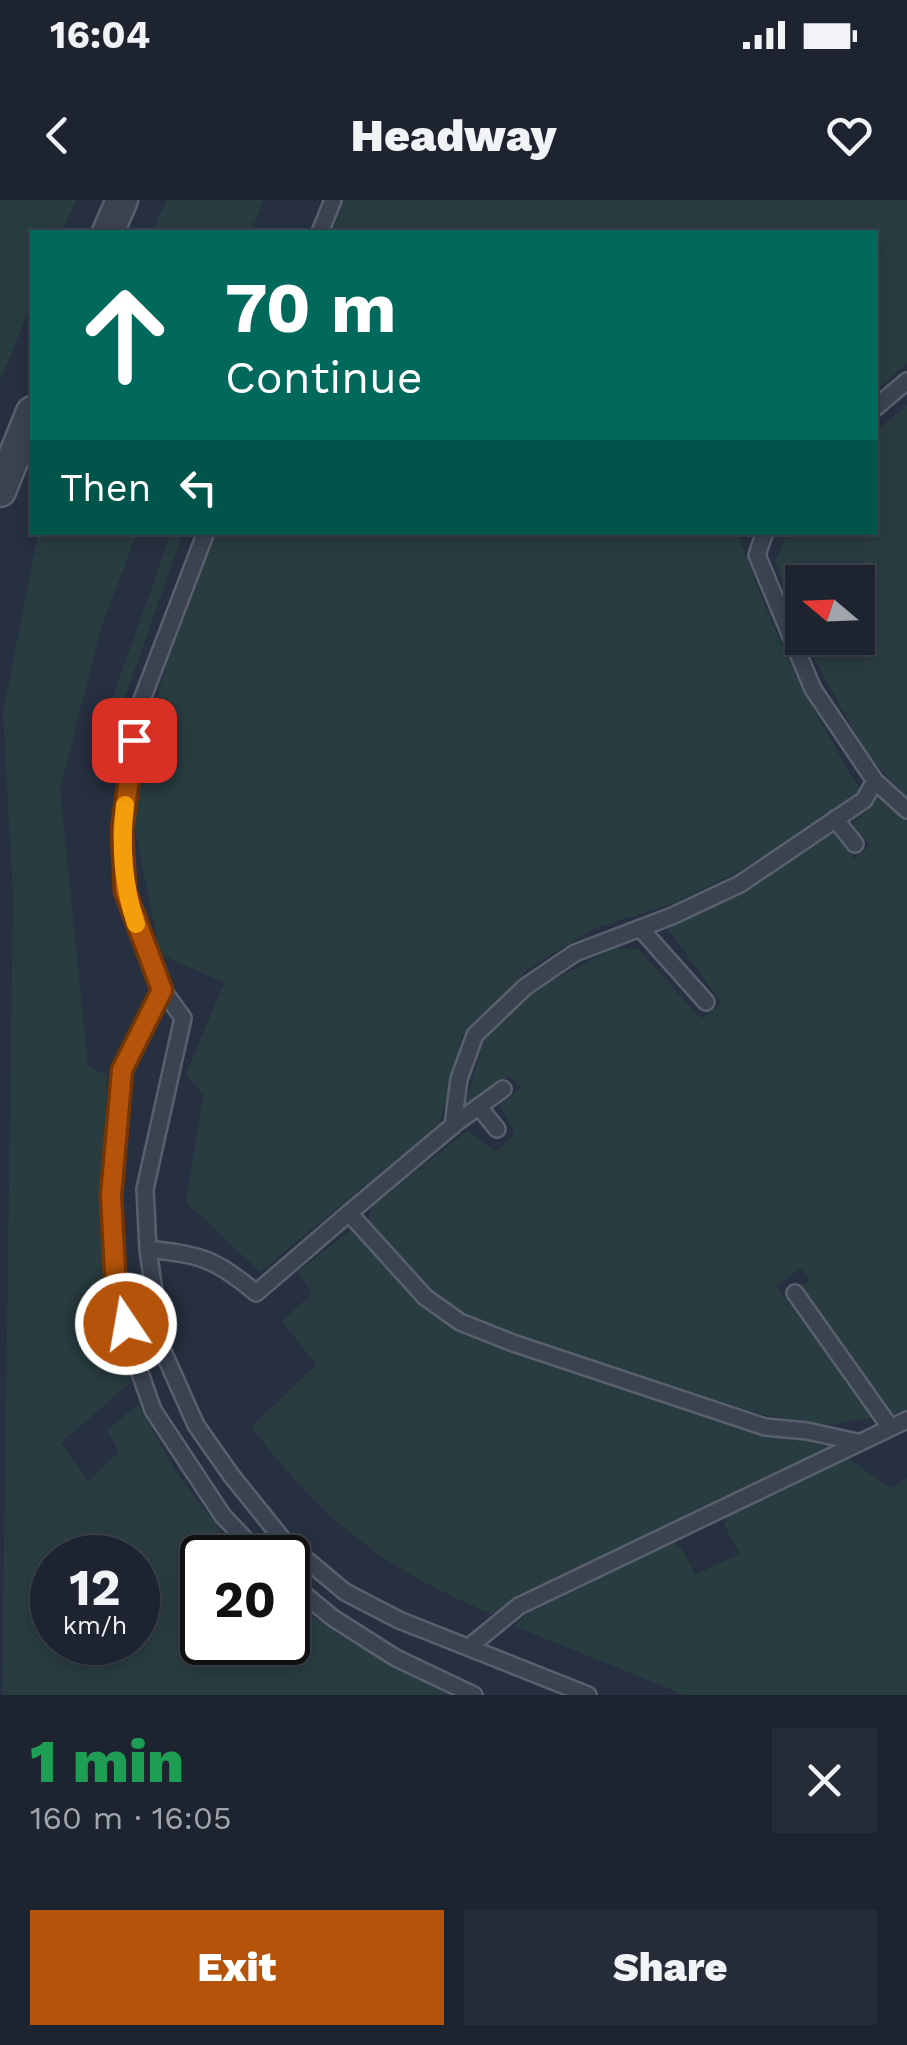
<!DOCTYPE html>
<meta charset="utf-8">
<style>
:root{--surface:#1d2430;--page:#252c38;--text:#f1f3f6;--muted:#a0a4ab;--line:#3b414c;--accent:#b45309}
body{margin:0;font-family:"Work Sans",sans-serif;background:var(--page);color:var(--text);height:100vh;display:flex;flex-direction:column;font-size:38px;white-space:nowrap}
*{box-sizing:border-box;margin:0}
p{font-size:32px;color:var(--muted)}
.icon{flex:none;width:55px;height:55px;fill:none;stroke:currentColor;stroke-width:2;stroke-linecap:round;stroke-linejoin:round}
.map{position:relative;height:1495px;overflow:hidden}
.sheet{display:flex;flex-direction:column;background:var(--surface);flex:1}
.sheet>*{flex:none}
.guide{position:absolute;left:30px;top:30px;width:848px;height:305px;border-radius:0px;box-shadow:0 5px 15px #0003,0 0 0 2px var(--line);background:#00695c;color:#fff;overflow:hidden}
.needle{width:65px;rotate:289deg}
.controls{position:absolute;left:785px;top:365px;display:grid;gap:20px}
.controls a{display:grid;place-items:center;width:90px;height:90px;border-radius:0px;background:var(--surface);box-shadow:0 5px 15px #0003,0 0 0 2px var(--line);font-size:50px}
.speed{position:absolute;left:30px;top:1335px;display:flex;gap:20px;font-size:50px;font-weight:700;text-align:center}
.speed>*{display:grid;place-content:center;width:130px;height:130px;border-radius:50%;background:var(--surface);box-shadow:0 5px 15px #0003,0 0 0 2px var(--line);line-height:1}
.speed small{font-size:25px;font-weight:400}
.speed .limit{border:5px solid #111;border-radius:15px;background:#fff;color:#111}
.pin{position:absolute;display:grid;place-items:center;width:85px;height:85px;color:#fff;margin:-42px;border-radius:20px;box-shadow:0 5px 15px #0006}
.me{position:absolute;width:110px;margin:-55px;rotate:348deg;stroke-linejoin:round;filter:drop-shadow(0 0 8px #0008)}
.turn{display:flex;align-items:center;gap:35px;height:210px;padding:0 30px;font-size:45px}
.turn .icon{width:130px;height:130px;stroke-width:2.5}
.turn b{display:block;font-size:70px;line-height:85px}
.then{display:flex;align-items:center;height:95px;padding:0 30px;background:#0003;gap:20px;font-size:38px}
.round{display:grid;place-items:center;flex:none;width:105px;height:105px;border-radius:0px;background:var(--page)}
.summary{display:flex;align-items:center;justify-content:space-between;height:170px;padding:0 30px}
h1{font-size:60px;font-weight:800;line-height:75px;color:#1e9e55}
.cta{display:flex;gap:20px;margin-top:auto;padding:20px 30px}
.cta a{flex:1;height:115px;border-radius:0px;background:var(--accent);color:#fff;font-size:40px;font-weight:800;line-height:115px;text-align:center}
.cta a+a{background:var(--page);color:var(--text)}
.status{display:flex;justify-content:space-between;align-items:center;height:70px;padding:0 50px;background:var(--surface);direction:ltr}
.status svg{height:28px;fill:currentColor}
header{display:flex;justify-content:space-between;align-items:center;height:130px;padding:0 30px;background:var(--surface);font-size:45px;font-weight:800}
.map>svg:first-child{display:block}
.green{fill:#293d41;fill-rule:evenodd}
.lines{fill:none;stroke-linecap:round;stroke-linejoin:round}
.lane-casing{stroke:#59606d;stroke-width:20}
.street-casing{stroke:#59606d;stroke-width:35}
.lane{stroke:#3b4350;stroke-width:15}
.street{stroke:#3b4350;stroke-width:30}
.route-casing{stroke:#753606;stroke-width:25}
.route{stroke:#b45309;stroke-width:18}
.slow{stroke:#f59e0b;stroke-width:18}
</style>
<div class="status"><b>16:04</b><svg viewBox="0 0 49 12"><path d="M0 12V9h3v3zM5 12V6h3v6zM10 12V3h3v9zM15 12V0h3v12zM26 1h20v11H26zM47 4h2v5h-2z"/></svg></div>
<header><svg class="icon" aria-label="back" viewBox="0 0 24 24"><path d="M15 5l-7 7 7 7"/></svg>Headway<svg class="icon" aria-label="heart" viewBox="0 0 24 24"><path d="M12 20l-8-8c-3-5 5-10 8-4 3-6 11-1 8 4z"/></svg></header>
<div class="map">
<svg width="907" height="1495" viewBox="0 0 907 1495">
<rect width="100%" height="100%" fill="#273040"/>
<!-- green -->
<path class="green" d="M0,0H76L62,32H32V103L0,180Z
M167,0H263L251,32H152Z
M344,0H907V163L875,191V32H331Z
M907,205V597L868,556L803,438H858V382H802V436L775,362L787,333L875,332V233Z
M38,333H137L101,428L60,589L88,866L107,875L103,1044L111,1117L132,1181L61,1243L88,1281L119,1252L107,1231L138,1204L177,1274L241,1357L202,1358V1442H288V1399L339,1435L462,1495H2L13,694L3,513ZM52,1358H138V1442H52Z
M171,333H183L119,514L101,575L104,522Z
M216,333H738C768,424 810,508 860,590L811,626L733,675L671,704L593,729L528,769L462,836L440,923L260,1072L186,1002L203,895L186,874L224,783L160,754L133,619L152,512L168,459Z
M878,593L907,617V1210L889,1214L800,1087L810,1080L801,1068L776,1086L875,1217L827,1225L763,1215L496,1130L441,1100L368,1024L371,1007L468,930L496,952L515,934L500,905L521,888L510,876L466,903L482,844L525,795L614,748L639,750L701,819L722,803L666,727L836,630L854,659L870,646L852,623L869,609Z
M351,1030L421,1107L457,1131L656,1200L828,1247L492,1414C380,1367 325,1322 251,1227L316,1165L282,1121L312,1094L298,1071Z
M849,1259L891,1288L907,1278V1495H685L514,1426L527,1414L670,1341L682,1348L695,1375L740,1354L724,1325L727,1315Z"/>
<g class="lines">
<!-- lane casing -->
<g class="lane-casing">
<path id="lane" d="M320,32L333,0
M875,208L907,181
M206,332L138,510L122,631L125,691L163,790L183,818L145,989L148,1049L162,1149L196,1225L231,1275L284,1341L345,1392L399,1420L588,1495
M765,332L757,355L813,489L875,581L907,610
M835,619L855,644
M640,728L706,802
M163,790L122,870L111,996L115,1072L132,1150L153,1210L223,1316L263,1358
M503,889L456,923L349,1013L425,1097L460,1122L513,1143L765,1227L807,1231L857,1242
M479,907L497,929
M453,926L459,879L475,835L525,787L575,753L672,716L740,684L864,600L875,581
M148,1049C200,1055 215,1058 256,1093L349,1013
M795,1093L890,1227
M288,1381L333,1418L396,1458L474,1495
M469,1447L519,1406L907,1220"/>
</g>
<!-- street casing -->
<g class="street-casing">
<path id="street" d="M108,32L122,0
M0,291L32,212"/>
</g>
<!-- lane -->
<use href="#lane" class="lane"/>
<!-- street -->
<use href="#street" class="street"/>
</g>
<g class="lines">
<!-- route casing -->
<g class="route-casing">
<path id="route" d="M126,1124L115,1072L111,996L122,870L162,790L125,691L122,630L134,540"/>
</g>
<!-- route -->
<use href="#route" class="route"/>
<!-- slow -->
<path class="slow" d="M125,605C120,646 123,685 136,724"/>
</g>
</svg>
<div class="controls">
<a><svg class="needle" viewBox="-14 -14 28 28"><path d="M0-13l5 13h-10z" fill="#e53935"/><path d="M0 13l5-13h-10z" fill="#a0a4ab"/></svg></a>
</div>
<div class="speed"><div>12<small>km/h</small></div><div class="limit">20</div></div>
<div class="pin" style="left:134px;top:540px;background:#d93025"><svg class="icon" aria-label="arrive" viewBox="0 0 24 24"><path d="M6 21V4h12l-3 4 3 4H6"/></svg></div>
<svg class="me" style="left:126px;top:1124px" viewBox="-20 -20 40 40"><circle r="17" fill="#b45309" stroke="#fff" stroke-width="3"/><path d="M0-11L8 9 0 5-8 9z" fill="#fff"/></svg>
<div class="guide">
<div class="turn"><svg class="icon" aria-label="ahead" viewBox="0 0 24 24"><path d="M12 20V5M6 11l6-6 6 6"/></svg><div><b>70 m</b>Continue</div></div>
<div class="then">Then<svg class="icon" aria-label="left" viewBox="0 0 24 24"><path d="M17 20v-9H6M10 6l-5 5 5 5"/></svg></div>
</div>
</div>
<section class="sheet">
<div class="summary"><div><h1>1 min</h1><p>160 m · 16:05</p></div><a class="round"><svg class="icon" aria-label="close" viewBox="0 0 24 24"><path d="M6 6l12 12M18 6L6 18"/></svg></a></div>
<div class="cta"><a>Exit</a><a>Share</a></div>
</section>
